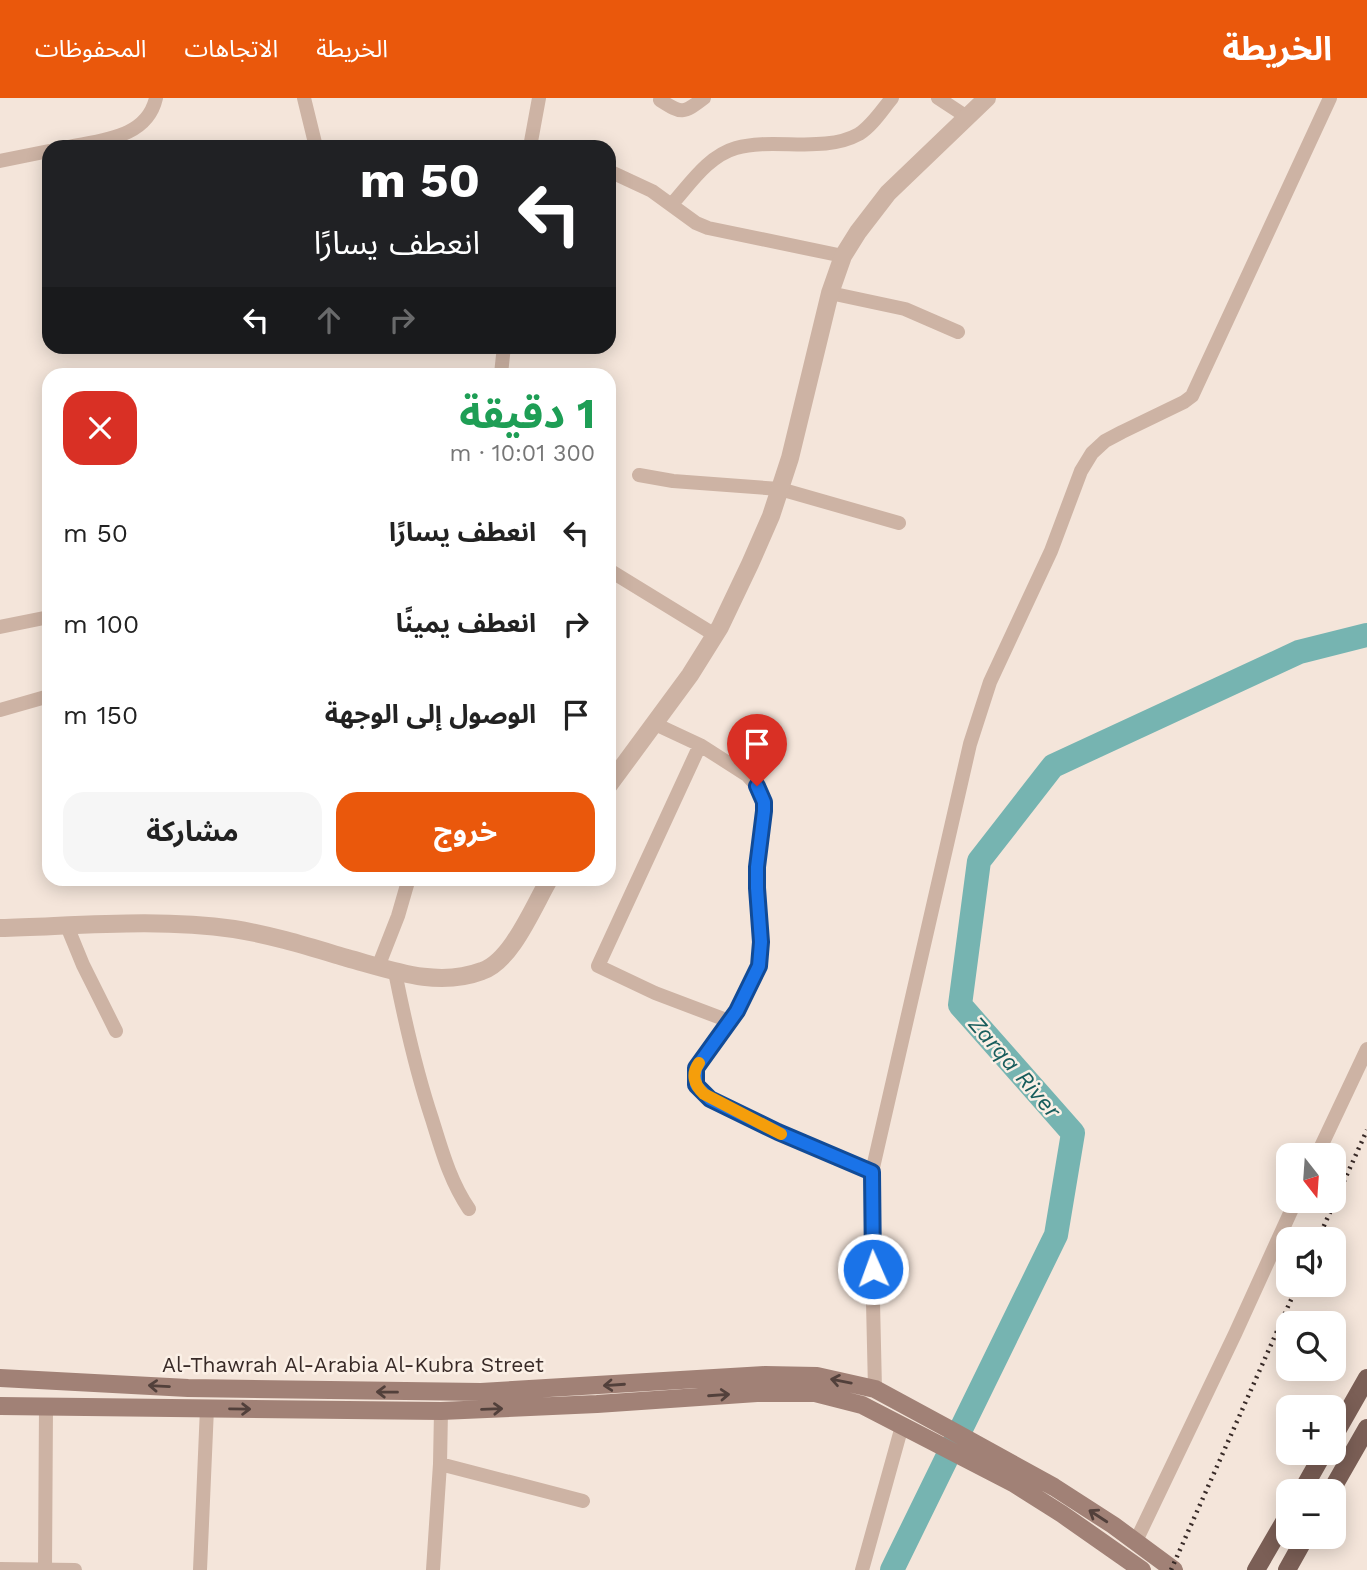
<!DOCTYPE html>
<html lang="ar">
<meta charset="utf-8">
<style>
:root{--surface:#fff;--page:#f6f6f6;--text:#222;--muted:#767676;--accent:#ea580c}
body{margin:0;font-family:"Work Sans","Noto Sans Arabic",sans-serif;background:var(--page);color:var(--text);direction:rtl;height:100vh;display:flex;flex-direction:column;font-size:26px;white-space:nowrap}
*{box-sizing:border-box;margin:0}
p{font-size:23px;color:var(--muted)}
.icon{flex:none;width:38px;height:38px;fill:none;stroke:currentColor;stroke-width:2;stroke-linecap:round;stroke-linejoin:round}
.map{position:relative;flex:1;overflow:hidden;direction:ltr}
.panel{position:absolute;left:42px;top:270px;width:574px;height:518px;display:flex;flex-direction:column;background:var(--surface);border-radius:21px;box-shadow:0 4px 18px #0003;direction:rtl}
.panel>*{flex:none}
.banner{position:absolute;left:42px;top:42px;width:574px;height:214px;border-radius:21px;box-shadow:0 4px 18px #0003;direction:rtl;background:#202124;color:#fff;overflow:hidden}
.needle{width:46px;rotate:163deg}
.fabs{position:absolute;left:1276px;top:1045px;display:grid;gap:14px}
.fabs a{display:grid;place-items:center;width:70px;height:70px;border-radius:14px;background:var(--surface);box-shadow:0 4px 18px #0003;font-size:35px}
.pin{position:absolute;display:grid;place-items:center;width:60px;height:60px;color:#fff;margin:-72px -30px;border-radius:50% 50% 50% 0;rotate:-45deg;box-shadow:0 0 7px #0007}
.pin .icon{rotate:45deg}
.me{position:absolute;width:77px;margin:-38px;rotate:358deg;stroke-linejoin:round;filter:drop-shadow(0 0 5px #0008)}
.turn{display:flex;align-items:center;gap:24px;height:147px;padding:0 21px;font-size:32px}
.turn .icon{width:91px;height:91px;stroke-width:2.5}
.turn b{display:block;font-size:49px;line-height:60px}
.lanes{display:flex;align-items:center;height:66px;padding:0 21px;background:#0003;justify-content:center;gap:35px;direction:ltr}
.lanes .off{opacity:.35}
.round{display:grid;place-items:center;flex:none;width:74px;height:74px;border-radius:21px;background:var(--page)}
.overview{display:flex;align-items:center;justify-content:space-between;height:119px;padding:0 21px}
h1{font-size:42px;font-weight:700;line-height:52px;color:#1e9e55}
.button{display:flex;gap:14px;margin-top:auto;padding:14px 21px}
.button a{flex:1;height:80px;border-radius:21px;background:var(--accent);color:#fff;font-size:28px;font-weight:700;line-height:80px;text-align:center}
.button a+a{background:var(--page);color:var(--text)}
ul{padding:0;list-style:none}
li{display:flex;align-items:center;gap:21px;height:91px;padding:0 21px}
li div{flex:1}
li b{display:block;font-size:26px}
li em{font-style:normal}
header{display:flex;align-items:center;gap:42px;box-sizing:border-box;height:98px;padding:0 35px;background:var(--accent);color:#fff}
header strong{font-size:33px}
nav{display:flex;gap:38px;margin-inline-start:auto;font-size:24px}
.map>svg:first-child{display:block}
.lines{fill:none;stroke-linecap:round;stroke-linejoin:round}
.river{stroke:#76b4b1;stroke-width:24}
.minor{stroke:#cdb3a4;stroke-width:14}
.tertiary{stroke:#cdb3a4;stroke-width:18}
.secondary{stroke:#a18176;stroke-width:18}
.primary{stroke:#7b5f56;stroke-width:18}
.rail{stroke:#382a27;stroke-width:4.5;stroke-dasharray:2 5;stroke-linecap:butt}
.oneway{stroke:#52403b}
.route-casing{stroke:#114b97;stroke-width:18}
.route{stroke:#1a73e8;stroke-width:12}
.slow{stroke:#f59e0b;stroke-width:12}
.labels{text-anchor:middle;stroke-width:5;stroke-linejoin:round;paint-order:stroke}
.street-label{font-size:21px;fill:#382a27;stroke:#fbf0e6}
.water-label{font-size:23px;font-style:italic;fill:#185d5c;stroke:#fbf0e6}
</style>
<header>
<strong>الخريطة</strong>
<nav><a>الخريطة</a><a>الاتجاهات</a><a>المحفوظات</a></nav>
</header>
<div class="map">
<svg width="1367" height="1472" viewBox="0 0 1367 1472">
<rect width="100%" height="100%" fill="#f4e5da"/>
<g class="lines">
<!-- river -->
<path class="river" d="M892,1472L1056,1137L1073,1035L960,907L979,763L1053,668L1299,554L1367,537"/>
<!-- minor -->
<path class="minor" d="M304,0L316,49
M938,0L967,19
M660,2C682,16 683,16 704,0
M68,49C102,42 147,40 156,0
M530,49L539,0
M0,63L49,53
M609,73L652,93L696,125L708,130L843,158
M672,106C690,86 708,58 736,50C774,39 823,56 859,36C872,28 882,12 892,0
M830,195L905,211L958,234
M501,276L504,248
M639,377L673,383L780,391L899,425
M609,472L715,537
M0,529L49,519
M0,612L49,598
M655,626L700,647L747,677L757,688L763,704L764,722L757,769L761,844L759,868L737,913L696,970V987L710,1001L778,1034L872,1074L871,1117L875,1291
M700,647L598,868L655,895L729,923
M67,828L83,867L116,933
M378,869L398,818L409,780
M395,874C405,924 416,973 432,1021C442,1053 450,1083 469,1111
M1317,1057L1367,951
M872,1074L970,646L990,584L1051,453L1081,373L1092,355L1105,343L1122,334L1184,304L1192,298L1330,0
M440,1366L583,1403
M1136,1443L1235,1236L1296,1102
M0,1471L75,1472
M45,1471L46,1309
M200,1472L207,1310
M433,1472L440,1366L441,1313
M862,1472L902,1328"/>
<!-- tertiary -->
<path class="tertiary" d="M609,687L690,577L720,529L750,466L771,418L790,360L830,195L843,158L858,134L888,95L987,0
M0,830C76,828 158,820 234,831C272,837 310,849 347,860C391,872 437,890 482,873C512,863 534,807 550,780"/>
<!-- secondary -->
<path class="secondary" d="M0,1280L188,1290L481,1294L765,1277L817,1278L875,1291L947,1330L1054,1389L1113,1427L1174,1472
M0,1308L441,1313L597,1306L757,1295H815L862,1307L1013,1385L1062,1416L1142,1472"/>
<!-- primary -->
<path class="primary" d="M1334,1338L1367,1280
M1302,1393L1324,1354
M1331,1393L1367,1330
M1256,1472L1288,1417
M1287,1472L1306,1438"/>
<!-- rail -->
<path class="rail" d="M1318,1141L1367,1032
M1171,1472L1298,1186"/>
</g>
<!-- one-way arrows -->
<defs><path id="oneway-shaft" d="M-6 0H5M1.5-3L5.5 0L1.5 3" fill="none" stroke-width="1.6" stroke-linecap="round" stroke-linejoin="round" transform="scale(1.75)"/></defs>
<g class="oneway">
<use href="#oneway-shaft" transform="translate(841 1283) rotate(-169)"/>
<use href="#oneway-shaft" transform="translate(614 1287) rotate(176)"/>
<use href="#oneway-shaft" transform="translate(159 1288) rotate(-177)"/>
<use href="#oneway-shaft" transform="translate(387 1294) rotate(-179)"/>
<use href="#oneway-shaft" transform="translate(719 1297) rotate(-4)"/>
<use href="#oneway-shaft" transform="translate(240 1311) rotate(1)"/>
<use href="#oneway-shaft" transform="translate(492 1311) rotate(-2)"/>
<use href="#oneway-shaft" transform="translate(1098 1418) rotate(-147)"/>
</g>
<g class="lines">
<!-- route casing -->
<g class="route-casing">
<path id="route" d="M757,688L764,704V713L757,769V790L761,844L759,868L737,913L696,970V987L710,1001L778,1034L872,1074L873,1171"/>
</g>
<!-- route -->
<use href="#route" class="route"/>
<!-- slow -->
<path class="slow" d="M699,965C691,976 694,987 704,996L781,1036"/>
</g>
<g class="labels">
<!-- street labels -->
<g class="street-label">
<text x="353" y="1274">Al-Thawrah Al-Arabia Al-Kubra Street</text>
</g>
<!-- water labels -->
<g class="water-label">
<text transform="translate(1015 969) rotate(49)" y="8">Zarqa River</text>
</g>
</g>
</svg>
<div class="fabs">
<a><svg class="needle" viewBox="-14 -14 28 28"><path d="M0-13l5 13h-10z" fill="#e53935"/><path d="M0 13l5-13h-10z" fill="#767676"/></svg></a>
<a><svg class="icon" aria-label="sound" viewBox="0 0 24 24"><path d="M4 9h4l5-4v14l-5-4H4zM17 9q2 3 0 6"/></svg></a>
<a><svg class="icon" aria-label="search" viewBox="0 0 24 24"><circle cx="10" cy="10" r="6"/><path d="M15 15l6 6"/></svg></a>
<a>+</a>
<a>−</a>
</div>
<div class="pin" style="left:757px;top:688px;background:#d93025"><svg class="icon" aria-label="arrive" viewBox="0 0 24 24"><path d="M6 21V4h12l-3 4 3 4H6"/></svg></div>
<svg class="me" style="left:873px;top:1171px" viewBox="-20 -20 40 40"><circle r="17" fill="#1a73e8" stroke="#fff" stroke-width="3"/><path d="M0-11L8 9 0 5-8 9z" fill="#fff"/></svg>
<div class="banner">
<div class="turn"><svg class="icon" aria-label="left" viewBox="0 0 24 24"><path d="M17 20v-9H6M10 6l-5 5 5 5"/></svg><div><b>50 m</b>انعطف يسارًا</div></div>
<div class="lanes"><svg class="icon" aria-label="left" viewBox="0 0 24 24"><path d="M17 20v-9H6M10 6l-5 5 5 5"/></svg><svg class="icon off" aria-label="ahead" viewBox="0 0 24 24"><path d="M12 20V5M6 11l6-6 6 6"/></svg><svg class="icon off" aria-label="right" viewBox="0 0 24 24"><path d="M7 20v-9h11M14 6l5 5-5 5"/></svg></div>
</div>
<section class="panel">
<div class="overview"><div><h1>1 دقيقة</h1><p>300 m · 10:01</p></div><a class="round" style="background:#d93025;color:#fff"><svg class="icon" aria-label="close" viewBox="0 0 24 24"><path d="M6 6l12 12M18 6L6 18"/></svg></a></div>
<ul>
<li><svg class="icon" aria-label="left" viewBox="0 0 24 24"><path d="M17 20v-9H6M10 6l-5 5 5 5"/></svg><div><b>انعطف يسارًا</b></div><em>50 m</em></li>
<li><svg class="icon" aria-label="right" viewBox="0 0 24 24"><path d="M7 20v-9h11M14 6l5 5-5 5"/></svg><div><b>انعطف يمينًا</b></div><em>100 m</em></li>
<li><svg class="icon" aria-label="arrive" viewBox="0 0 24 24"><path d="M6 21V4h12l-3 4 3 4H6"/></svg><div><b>الوصول إلى الوجهة</b></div><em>150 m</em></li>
</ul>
<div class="button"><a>خروج</a><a>مشاركة</a></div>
</section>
</div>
